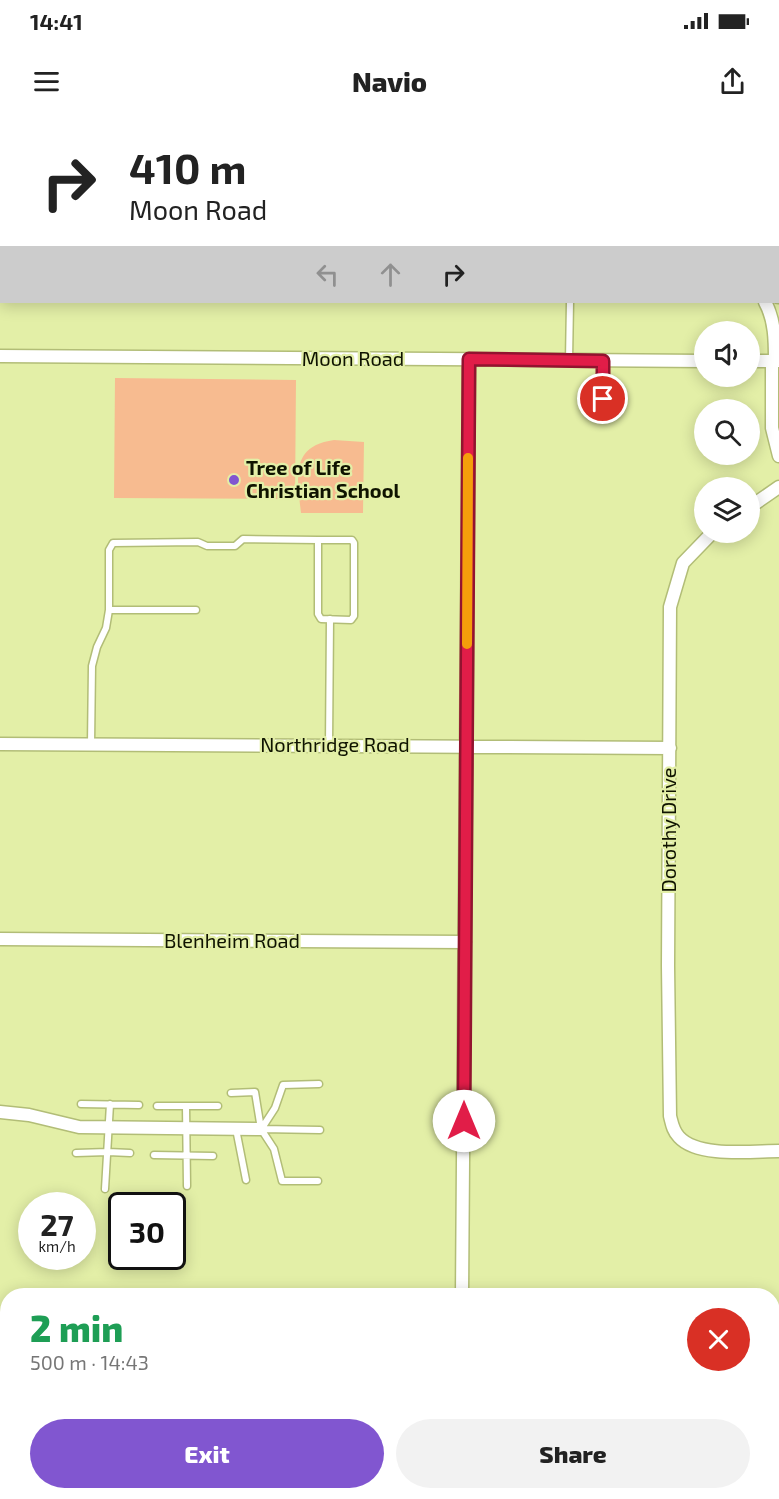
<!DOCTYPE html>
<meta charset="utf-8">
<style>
:root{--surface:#fff;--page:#f2f2f2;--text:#222;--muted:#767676;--accent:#8156d0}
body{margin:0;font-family:"Exo 2",sans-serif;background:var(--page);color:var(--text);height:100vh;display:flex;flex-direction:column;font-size:22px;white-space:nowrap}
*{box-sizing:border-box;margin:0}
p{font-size:20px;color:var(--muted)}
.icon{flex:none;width:33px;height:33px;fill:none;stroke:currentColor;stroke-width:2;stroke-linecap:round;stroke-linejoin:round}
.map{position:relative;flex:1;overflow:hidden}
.drawer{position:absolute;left:0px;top:1168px;width:780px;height:212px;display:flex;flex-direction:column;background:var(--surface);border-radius:24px 24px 0 0;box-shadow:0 3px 15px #0003}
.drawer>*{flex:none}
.top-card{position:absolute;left:0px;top:0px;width:780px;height:183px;box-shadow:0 3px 15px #0003;background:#fff;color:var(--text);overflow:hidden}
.tools{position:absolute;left:694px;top:201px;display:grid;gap:12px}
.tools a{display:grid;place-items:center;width:66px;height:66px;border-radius:50%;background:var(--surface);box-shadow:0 3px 15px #0003;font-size:30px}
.speed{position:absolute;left:18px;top:1072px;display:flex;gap:12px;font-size:30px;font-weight:700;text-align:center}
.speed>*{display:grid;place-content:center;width:78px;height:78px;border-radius:50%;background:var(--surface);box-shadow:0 3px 15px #0003;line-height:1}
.speed small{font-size:15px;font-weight:400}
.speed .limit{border:3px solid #111;border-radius:9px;background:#fff;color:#111}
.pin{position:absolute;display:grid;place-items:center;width:51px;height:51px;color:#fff;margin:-26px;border:3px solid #fff;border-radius:50%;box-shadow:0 2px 6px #0007}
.me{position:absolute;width:66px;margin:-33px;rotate:0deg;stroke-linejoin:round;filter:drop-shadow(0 0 4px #0008)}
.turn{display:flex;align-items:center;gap:21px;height:126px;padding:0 30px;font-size:27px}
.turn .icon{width:78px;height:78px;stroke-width:2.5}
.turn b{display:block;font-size:42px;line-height:51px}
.lanes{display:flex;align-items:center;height:57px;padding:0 30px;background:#0003;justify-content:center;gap:30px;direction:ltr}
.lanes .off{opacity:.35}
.round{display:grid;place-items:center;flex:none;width:63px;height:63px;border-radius:32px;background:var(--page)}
.headline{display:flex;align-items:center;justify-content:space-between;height:102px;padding:0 30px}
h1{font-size:36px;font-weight:800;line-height:45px;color:#1e9e55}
.cta{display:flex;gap:12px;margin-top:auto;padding:12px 30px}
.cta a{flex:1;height:69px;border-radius:36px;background:var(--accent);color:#fff;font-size:24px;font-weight:800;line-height:69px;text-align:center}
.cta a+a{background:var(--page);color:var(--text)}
.status{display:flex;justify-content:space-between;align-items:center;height:42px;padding:0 30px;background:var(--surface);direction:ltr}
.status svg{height:16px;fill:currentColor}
header{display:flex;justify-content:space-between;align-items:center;height:78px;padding:0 30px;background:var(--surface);font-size:27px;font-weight:800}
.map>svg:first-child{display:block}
.green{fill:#f7bb90}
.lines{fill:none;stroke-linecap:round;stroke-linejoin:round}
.lane-casing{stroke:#b2bd77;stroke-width:9}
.street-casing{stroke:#b2bd77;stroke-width:15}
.lane{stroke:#fff;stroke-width:6}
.street{stroke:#fff;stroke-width:12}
.route-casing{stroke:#92132f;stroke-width:15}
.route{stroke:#e11d48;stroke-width:10}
.slow{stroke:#f59e0b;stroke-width:10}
.poi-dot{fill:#8156d0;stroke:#e3efa7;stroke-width:2}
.labels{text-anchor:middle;stroke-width:4.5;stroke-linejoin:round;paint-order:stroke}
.street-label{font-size:20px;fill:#0f1300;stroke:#e3efa7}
.poi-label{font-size:20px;font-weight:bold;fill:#0f1300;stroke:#e3efa7;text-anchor:start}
</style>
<div class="status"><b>14:41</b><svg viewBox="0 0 49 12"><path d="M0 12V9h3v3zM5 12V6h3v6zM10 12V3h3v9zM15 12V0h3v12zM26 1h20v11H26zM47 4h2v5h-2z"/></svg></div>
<header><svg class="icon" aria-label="menu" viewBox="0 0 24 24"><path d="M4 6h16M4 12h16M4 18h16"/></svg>Navio<svg class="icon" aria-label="share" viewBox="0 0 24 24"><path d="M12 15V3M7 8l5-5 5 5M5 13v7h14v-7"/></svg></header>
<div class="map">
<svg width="779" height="1379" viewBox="0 0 779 1379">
<rect width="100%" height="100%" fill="#e3efa7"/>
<!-- green -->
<path class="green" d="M115,258L296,260L295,379L114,378Z
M334,320L364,322L363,393H301C297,358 290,326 334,320Z"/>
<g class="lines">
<!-- lane casing -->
<g class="lane-casing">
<path id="lane" d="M0,135H2
M569,240L570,182
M603,241V280
M318,420H352L354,423V496L351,500L321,499L318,494Z
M109,490H196
M91,624L92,546L97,527L106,508L109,490V430L113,423L198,422L207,426H235L243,419L318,420
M329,625L330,499
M231,973L255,972L261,1009L274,1029L282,1061H318
M81,984L139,985
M157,986H218
M186,986L187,1066
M262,1008L275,988L283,965L319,964
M236,1009L246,1060
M261,1009L320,1010
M76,1033L108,1032L130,1033
M154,1035L213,1036
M105,1069L110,984
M0,1363H8
M151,1372L152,1379"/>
</g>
<!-- street casing -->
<g class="street-casing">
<path id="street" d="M115,0L118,2
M533,2L535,0
M741,2V0
M778,177H779
M765,182C775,200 775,221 775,241
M0,236L705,241
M750,241H778
M772,241V308L779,336
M750,387L779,367
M713,412L683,443L670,487L668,846L670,996C672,1004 673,1011 679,1017C698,1038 753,1031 779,1031
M0,624L670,628
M0,819L465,822
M0,992L29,995L79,1007L261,1009
M462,1176L469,239
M772,1192L779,1193
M0,1222L8,1220
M258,1372L276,1375L719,1379"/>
</g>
<!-- lane -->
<use href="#lane" class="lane"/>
<!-- street -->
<use href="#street" class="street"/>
</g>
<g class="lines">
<!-- route casing -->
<g class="route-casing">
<path id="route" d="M464,1001L469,239L603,241V279"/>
</g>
<!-- route -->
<use href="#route" class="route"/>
<!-- slow -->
<path class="slow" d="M467,524L468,338"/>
</g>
<!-- markers -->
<circle class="poi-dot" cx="234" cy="360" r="6"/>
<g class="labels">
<!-- street labels -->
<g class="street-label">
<text x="353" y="246">Moon Road</text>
<text x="335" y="632">Northridge Road</text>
<text transform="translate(669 710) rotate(-90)" y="7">Dorothy Drive</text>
<text x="232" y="828">Blenheim Road</text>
</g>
<!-- poi labels -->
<g class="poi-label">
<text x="246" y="355">Tree of Life<tspan x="246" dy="23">Christian School</tspan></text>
</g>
</g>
</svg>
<div class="tools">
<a><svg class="icon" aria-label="sound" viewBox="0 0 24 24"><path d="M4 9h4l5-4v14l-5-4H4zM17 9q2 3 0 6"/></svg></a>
<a><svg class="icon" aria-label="search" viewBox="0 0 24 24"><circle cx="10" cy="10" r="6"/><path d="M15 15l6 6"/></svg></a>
<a><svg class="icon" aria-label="layers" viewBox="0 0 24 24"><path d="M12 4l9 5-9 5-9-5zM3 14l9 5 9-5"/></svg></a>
</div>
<div class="speed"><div>27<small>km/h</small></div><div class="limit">30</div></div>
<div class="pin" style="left:603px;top:279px;background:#d93025"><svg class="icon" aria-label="arrive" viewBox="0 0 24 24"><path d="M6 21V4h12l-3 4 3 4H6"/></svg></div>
<svg class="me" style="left:464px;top:1001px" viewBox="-20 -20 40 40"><circle r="19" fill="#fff"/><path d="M0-13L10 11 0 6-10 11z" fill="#e11d48"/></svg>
<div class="top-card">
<div class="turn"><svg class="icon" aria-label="right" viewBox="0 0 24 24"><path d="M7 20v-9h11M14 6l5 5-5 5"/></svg><div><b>410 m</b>Moon Road</div></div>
<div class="lanes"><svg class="icon off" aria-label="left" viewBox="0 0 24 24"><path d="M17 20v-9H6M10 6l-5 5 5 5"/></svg><svg class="icon off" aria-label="ahead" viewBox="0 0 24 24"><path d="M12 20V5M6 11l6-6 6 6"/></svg><svg class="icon" aria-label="right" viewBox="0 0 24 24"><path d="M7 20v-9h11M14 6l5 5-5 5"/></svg></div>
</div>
<section class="drawer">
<div class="headline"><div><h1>2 min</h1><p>500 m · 14:43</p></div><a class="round" style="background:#d93025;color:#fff"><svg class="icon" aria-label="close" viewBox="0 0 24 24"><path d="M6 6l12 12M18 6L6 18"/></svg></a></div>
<div class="cta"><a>Exit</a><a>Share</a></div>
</section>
</div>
